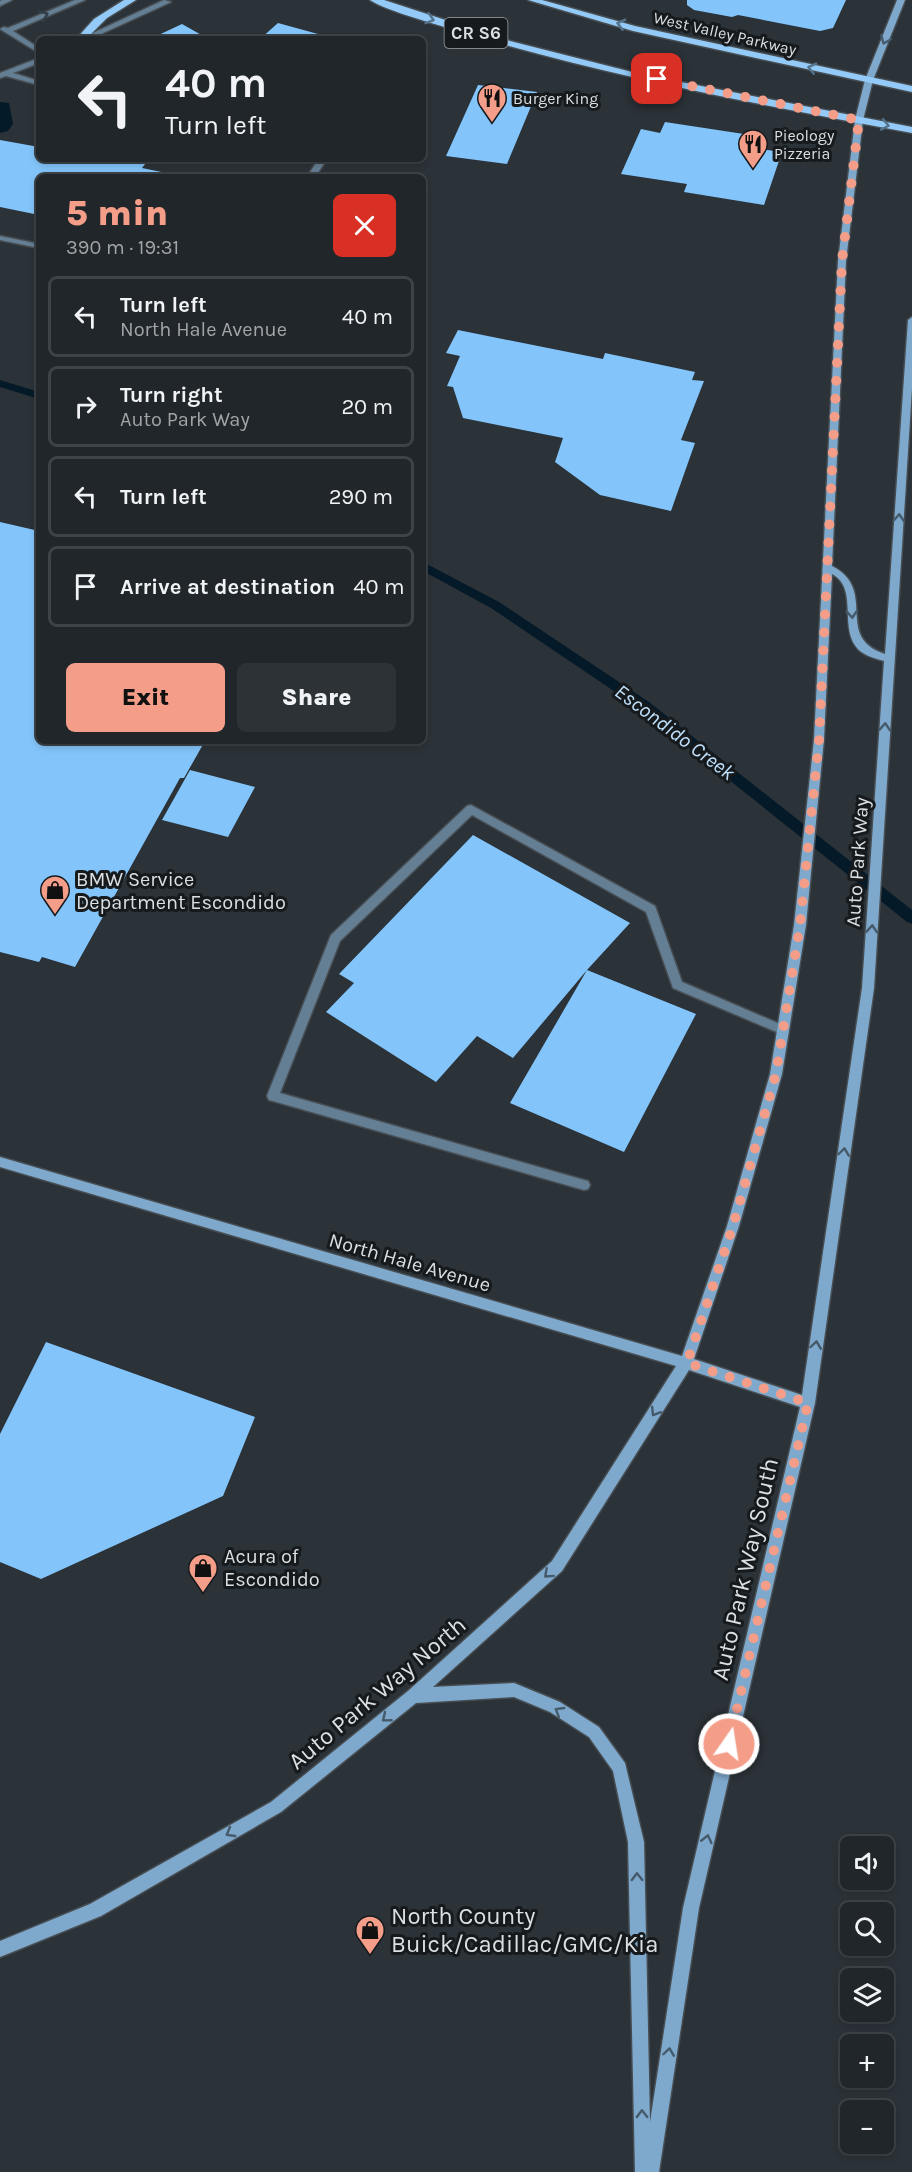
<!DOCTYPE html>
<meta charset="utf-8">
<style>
:root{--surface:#20262a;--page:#2d3236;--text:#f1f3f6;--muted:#a2a5a8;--line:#3d4347;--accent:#f49e8a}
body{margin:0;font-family:Karla,sans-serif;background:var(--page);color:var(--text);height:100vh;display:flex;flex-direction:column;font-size:22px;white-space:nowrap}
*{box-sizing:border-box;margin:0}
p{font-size:20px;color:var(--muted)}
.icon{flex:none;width:33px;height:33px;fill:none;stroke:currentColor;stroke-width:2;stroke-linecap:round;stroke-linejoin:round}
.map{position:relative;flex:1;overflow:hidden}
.drawer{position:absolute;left:36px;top:174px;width:390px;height:570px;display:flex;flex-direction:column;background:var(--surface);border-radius:9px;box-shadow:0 3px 9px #0003,0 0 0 2px var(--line)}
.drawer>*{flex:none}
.banner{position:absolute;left:36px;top:36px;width:390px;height:126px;border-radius:9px;box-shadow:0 3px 9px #0003,0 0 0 2px var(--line);background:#20262a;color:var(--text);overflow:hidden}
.buttons{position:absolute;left:840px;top:1836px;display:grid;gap:12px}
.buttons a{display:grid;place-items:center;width:54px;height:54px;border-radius:9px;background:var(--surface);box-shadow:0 3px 9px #0003,0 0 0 2px var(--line);font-size:30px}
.pin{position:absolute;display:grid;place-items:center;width:51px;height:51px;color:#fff;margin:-26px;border-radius:12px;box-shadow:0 3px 9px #0006}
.me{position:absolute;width:66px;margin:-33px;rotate:13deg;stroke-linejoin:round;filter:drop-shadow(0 0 4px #0008)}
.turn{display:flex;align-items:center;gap:21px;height:126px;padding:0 30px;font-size:27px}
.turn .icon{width:78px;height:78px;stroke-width:2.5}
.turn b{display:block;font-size:42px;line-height:51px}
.round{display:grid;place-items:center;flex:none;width:63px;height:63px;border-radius:9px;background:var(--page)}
.headline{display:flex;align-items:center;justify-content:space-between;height:102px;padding:0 30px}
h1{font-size:36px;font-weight:800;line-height:45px;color:var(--accent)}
.action{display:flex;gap:12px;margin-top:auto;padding:12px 30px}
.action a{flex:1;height:69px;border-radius:9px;background:var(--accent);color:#111;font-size:24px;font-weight:800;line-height:69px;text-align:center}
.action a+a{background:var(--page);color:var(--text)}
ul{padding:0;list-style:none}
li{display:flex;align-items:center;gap:18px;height:81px;margin:0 12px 9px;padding:0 18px;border:3px solid var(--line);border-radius:9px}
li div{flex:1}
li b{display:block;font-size:22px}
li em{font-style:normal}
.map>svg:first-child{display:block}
.water{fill:#051a29}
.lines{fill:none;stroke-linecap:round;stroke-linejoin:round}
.stream{fill:#051a29;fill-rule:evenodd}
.building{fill:#83c5fb}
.service-casing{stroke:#474e53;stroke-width:3}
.secondary-casing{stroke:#474e53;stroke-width:3}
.primary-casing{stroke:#474e53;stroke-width:3}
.service{fill:#647e94;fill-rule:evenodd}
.secondary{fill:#7ea9cc;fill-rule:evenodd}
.primary{fill:#93caf8;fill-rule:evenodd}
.oneway{stroke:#313d46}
.oneway2{stroke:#54728a}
.oneway3{stroke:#455a6b}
.route{stroke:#f49e8a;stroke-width:10;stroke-dasharray:0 18}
.labels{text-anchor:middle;stroke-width:6;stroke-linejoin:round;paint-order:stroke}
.far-street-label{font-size:16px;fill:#dadfe3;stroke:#161a1c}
.far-poi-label{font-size:16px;fill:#dadfe3;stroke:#161a1c;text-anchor:start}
.shield{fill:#161a1c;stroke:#9fa4a7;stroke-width:1.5}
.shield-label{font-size:18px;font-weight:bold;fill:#dadfe3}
.street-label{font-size:20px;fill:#dadfe3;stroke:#161a1c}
.poi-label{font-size:20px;fill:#dadfe3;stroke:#161a1c;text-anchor:start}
.water-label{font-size:21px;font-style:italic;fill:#bfe0fc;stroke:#161a1c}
.near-street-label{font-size:24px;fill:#dadfe3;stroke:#161a1c}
.near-poi-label{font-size:24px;fill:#dadfe3;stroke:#161a1c;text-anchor:start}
</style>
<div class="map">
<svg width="912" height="2172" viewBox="0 0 912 2172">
<rect width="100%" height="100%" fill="#2b3238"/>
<!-- water -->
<path class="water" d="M0,102L9,103L13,124L8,131L0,133Z"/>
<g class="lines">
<!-- stream -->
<path class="stream" d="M0,380L39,392V399L0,387Z
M423,562L499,602L649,702L912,910V924L907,922L639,708L491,608L423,571Z"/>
</g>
<!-- building -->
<path class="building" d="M687,0H846L833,28L820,31L738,15L732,17L694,10L687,5Z
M278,23L318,34L312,39H260Z
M182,24L205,37V39H150Z
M478,85L537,92L507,164L446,156Z
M665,122L757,136L753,148L782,152L764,205L684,192L687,184L621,174L641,129L660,133Z
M0,140L39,147V159H149L142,168L186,177H39V215L0,207Z
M458,330L603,359L605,353L695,372L692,380L704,381L681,440L695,443L671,511L600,495L555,462L563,438L463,418L453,387L447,386L460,356L446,353Z
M0,522L39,531V741H205L184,778H180L75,967L42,957L39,962L0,952Z
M190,770L255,787L228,837L162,820Z
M473,835L630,923L587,970L696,1014L624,1152L510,1103L587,970L513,1058L477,1036L436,1082L326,1012L354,983L339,974Z
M46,1342L255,1417L223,1496L41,1579L0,1562V1434Z"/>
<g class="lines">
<!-- service casing -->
<g class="service-casing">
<path id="service" d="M2,0H12L0,6V1Z
M75,0H85L13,31L39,48V53L0,29L4,27L8,28Z
M164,0L171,2L90,39H80Z
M39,58V63L13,73L39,81V85L6,76L0,78V73Z
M306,159H319L325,162L315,177H307L316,163Z
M0,236L39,244V248L0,240Z
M471,805L655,906L682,982L787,1027L789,1030L787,1033H779L673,988L646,912L472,815L340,941L280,1093L584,1180L588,1181L590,1185L588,1189L584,1190L273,1101L269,1100L267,1096L331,935L467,806Z"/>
</g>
<!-- secondary casing -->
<g class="secondary-casing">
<path id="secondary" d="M897,0H905L873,80L863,120L846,261L832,566C879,590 833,637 885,654L908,320L912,317V388L874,988L815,1403L699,1908L659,2172H635L628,1842L613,1771L589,1737L550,1712L514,1697L416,1703L281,1812L101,1916L0,1957V1941L90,1904L271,1802L408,1691L552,1561L676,1366L0,1167V1157L682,1356L727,1226L770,1074L794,925L814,739L838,261L855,120L865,80ZM832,574C861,589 835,634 863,653C869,657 877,659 884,661L862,988L802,1395L694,1359L739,1226L782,1074L806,925L824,739ZM689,1370L800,1407L683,1908L650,2122L644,1842L625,1763L599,1727L560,1702L514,1683L433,1687L562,1571Z"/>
</g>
<!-- primary casing -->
<g class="primary-casing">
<path id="primary" d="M124,0H136L107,18L86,39H76L94,19Z
M370,0H384L510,41L640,74L912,127V133C762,105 611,77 464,33C444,26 385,11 370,0Z
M528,0H542L635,26L912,86V92L633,31Z"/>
</g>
<!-- service -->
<use href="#service" class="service"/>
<!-- secondary -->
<use href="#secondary" class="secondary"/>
<!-- primary -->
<use href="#primary" class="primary"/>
</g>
<!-- one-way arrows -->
<defs><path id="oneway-chevron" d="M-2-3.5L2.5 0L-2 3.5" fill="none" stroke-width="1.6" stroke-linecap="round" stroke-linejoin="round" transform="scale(1.5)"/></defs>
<use class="oneway" href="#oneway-chevron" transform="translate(44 15) rotate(-22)"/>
<g class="oneway2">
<use href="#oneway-chevron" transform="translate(430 19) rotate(16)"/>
<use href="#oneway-chevron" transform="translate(621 24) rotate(-165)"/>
<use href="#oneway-chevron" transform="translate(812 68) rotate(-167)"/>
<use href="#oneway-chevron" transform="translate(885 125) rotate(11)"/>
</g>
<g class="oneway3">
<use href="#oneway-chevron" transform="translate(885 40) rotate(112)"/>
<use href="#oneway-chevron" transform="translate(899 518) rotate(-86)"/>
<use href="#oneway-chevron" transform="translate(852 614) rotate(86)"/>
<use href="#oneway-chevron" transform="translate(885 727) rotate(-86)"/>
<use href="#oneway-chevron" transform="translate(872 929) rotate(-86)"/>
<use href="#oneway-chevron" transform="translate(844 1152) rotate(-82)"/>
<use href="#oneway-chevron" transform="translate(816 1345) rotate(-82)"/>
<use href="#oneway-chevron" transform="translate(655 1412) rotate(122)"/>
<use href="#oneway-chevron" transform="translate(548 1574) rotate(138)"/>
<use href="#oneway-chevron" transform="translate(559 1711) rotate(-149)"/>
<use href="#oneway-chevron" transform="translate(386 1718) rotate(141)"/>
<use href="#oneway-chevron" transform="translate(230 1833) rotate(150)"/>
<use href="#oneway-chevron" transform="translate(707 1839) rotate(-77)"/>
<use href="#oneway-chevron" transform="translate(637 1877) rotate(-91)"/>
<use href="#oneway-chevron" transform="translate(669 2052) rotate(-82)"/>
<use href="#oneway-chevron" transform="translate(642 2114) rotate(-91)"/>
</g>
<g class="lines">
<!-- route -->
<path class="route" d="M657,79L859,120L842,261L819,740L800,925L776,1074L733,1226L687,1363L808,1403L729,1744"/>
</g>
<!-- icons -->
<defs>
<g id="restaurant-pin" transform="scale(1.5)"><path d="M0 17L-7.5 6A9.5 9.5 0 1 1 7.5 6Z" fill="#f49e8a" stroke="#161a1c"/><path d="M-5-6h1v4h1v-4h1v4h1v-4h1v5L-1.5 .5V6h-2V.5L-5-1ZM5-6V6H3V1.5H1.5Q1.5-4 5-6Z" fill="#111"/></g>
<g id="shop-pin" transform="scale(1.5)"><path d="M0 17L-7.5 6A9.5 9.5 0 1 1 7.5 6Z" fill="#f49e8a" stroke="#161a1c"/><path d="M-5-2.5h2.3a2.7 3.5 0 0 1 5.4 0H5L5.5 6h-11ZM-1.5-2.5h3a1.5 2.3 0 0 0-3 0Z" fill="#111"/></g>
</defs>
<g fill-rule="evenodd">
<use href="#restaurant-pin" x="492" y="98"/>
<use href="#restaurant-pin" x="753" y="144"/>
<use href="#shop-pin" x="55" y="890"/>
<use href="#shop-pin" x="203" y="1568"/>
<use href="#shop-pin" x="370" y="1930"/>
</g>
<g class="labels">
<!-- far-street labels -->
<g class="far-street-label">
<text transform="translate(725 33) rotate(13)" y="6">West Valley Parkway</text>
</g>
<!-- far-poi labels -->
<g class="far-poi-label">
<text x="513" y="104">Burger King</text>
<text x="774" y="141">Pieology<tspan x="774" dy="18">Pizzeria</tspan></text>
</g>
<!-- shield labels -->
<rect class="shield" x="444.5" y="18" width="63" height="30" rx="4.5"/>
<g class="shield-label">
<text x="476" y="39">CR S6</text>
</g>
<!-- street labels -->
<g class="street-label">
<text transform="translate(857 862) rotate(-86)" y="7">Auto Park Way</text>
<text transform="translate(410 1262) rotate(16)" y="7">North Hale Avenue</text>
</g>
<!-- poi labels -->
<g class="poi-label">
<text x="76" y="886">BMW Service<tspan x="76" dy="23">Department Escondido</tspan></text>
<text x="224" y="1563">Acura of<tspan x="224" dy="23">Escondido</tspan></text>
</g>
<!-- water labels -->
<g class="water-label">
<text transform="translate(675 732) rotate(37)" y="7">Escondido Creek</text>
</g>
<!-- near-street labels -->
<g class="near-street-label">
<text transform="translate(745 1569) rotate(-77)" y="8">Auto Park Way South</text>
<text transform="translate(377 1693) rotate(-40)" y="8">Auto Park Way North</text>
</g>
<!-- near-poi labels -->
<g class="near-poi-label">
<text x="391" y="1924">North County<tspan x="391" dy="28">Buick/Cadillac/GMC/Kia</tspan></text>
</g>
</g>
</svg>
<div class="buttons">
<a><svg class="icon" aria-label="sound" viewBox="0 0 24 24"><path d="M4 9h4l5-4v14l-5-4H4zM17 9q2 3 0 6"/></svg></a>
<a><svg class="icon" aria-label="search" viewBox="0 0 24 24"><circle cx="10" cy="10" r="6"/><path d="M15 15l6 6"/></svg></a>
<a><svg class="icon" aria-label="layers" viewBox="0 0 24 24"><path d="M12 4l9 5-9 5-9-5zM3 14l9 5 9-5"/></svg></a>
<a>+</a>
<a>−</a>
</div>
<div class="pin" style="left:657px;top:79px;background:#d93025"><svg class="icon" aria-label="arrive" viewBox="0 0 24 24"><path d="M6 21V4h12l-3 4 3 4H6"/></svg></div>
<svg class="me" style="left:729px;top:1744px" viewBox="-20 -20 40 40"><circle r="17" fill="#f49e8a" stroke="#fff" stroke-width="3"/><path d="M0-11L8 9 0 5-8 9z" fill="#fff"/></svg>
<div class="banner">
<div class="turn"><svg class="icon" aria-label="left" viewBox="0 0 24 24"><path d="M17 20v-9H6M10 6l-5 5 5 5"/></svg><div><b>40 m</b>Turn left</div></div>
</div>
<section class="drawer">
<div class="headline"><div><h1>5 min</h1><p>390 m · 19:31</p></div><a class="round" style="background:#d93025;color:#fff"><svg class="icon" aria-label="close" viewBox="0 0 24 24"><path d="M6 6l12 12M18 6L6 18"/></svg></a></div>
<ul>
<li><svg class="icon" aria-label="left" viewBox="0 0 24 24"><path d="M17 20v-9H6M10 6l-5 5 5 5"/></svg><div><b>Turn left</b><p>North Hale Avenue</p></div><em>40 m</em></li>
<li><svg class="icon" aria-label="right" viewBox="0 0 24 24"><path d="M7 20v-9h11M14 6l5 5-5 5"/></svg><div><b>Turn right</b><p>Auto Park Way</p></div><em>20 m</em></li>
<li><svg class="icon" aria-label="left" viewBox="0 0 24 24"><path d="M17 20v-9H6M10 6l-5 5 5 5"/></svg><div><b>Turn left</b></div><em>290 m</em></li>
<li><svg class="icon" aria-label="arrive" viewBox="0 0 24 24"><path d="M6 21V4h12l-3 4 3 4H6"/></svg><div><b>Arrive at destination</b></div><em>40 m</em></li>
</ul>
<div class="action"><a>Exit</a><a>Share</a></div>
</section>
</div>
